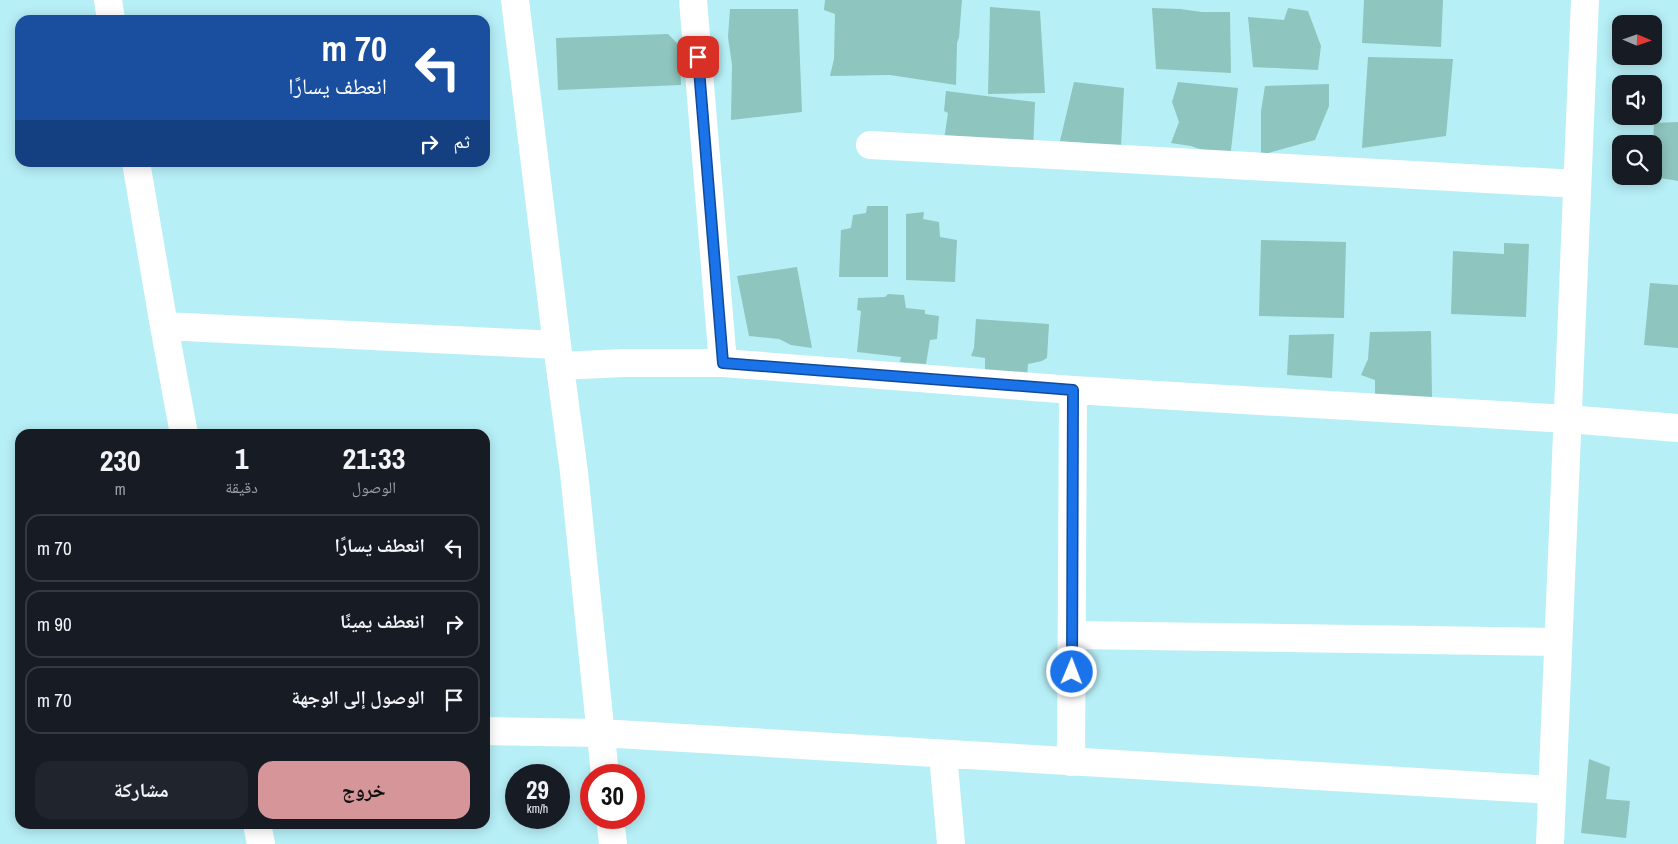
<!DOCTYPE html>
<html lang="ar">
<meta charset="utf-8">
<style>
:root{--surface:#171b24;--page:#20242c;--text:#f1f3f6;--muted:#9ea1a6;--line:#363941;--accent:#d69699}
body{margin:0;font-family:"Archivo Narrow","Noto Naskh Arabic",sans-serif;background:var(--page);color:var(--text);direction:rtl;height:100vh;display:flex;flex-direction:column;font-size:19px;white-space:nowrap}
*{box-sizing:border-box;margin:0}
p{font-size:16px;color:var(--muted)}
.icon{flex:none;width:28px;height:28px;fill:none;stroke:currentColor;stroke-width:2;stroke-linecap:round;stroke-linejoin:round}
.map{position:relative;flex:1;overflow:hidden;direction:ltr}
.panel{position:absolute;left:15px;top:429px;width:475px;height:400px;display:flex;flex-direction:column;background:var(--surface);border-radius:15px;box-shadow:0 2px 12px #0003;direction:rtl}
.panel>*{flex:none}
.top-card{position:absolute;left:15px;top:15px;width:475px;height:152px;border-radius:15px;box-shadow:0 2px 12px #0003;direction:rtl;background:#1a4fa0;color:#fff;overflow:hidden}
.needle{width:32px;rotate:92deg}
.fabs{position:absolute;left:1612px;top:15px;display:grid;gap:10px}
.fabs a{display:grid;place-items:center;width:50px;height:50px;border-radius:10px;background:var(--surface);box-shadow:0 2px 12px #0003;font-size:25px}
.speed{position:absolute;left:505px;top:764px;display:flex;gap:10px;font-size:25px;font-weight:700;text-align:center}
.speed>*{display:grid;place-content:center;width:65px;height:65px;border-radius:50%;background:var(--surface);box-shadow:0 2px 12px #0003;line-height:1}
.speed small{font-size:12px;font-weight:400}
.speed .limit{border:8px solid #d22;background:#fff;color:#111}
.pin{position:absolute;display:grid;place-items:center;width:42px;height:42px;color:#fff;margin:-21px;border-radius:10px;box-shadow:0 2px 8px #0006}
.me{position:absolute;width:55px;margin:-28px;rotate:1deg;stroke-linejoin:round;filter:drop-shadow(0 0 4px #0008)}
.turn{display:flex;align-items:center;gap:18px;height:105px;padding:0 20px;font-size:22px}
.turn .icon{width:65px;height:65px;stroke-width:2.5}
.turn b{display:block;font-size:35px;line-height:42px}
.then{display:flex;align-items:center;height:48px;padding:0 20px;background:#0003;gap:10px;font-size:19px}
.eta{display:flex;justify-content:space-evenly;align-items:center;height:85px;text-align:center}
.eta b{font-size:30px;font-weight:800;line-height:35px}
.button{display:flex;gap:10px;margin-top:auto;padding:10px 20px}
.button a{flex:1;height:58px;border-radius:15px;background:var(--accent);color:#111;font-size:20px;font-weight:800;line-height:58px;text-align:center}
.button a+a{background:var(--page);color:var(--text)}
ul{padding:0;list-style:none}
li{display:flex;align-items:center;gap:15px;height:68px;margin:0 10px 8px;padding:0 10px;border:2px solid var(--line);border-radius:15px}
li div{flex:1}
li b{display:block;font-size:19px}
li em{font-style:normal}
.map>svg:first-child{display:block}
.building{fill:#8ec5be}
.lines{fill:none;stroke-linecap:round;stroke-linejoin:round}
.minor{stroke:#fff;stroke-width:28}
.tertiary{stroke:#fff;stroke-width:28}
.route-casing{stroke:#114b97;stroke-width:12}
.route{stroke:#1a73e8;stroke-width:9}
</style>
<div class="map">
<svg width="1678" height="844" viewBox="0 0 1678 844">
<rect width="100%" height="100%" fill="#b7eff7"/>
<!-- building -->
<path class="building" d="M825,0H962L959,37L957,43L956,85L890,75L830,76L834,59L835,14L824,10Z
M1364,0H1443L1441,47L1362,43Z
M990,7L1040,11L1045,93L988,94Z
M1152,8L1180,9L1202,12H1230L1231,73L1156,69Z
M1288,8L1308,11L1321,46L1318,70L1253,67L1248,17L1284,20Z
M730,9H798L802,112L731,120L732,65L728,37Z
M668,34L680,46L681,85L558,90L556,38Z
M1368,57L1453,59L1446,136L1362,148Z
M1074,82L1124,88L1121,146L1060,141Z
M1178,82L1238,88L1230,159L1191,146L1171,143L1179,122L1172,102Z
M1329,84V106L1315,140L1261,155V111L1265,86Z
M946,91L1035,102L1033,151L944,140L948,113L944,111Z
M1678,122V181L1654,177L1653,144L1654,123Z
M867,206H888V277H839L841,230L851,228L853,215L866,213Z
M924,212L923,219L939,222L940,237L957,240L955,282L906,280V214Z
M1261,240L1346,242L1344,318L1259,316Z
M1504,243L1529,244L1526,317L1451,314L1453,251L1504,254Z
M797,267L812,348L791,345L779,339L749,336L737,276Z
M1650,283L1678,285V348L1644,345Z
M888,294L904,295L906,308L925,310V314L939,316L937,339L930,340L926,364L900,362L901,357L857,352L861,311L857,310L858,298L885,297Z
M976,319L1049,324L1047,358L1042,361L1028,364L1027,378L985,375V358L971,356L974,348Z
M1431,331L1432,398L1375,396V380L1361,375L1368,359L1370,332Z
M1334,334L1332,378L1287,375L1289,335Z
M1589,759L1610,767L1606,799L1630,801L1626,838L1581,833Z"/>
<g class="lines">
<!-- minor -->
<path class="minor" d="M108,0L111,20
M515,0L557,345L574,472L605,775
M693,0L723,363
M870,145L1577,184
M136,162L164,326L184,434
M164,326L557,345
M560,366L624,363H723L1073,390L1568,419L1678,428
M1073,635L1558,642
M485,731L600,733L1552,790
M943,755L951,844
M1071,762L1073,390
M610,818L613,844
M257,824L261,844"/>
<!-- tertiary -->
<path class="tertiary" d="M1550,844L1585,0"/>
</g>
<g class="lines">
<!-- route casing -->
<g class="route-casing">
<path id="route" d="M698,57L723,363L1073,390L1072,672"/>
</g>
<!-- route -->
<use href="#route" class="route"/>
</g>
</svg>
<div class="fabs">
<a><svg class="needle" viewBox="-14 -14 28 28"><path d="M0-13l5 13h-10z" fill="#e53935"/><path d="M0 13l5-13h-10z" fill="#9ea1a6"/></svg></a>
<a><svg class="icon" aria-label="sound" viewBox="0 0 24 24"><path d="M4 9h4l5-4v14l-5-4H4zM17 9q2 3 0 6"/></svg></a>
<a><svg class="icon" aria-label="search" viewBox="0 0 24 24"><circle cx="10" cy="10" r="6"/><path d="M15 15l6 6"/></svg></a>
</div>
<div class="speed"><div>29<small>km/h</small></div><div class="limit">30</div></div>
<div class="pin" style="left:698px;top:57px;background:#d93025"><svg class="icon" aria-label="arrive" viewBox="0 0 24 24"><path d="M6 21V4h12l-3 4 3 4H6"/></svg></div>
<svg class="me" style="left:1072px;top:672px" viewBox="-20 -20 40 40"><circle r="17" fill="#1a73e8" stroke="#fff" stroke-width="3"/><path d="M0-11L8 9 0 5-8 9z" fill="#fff"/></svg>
<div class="top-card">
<div class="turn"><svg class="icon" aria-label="left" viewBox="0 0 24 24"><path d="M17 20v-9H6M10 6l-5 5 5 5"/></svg><div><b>70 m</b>انعطف يسارًا</div></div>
<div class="then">ثم<svg class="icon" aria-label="right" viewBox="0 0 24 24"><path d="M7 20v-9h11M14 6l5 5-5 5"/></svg></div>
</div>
<section class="panel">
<div class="eta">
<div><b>21:33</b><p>الوصول</p></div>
<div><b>1</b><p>دقيقة</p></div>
<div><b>230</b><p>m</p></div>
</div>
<ul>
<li><svg class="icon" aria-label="left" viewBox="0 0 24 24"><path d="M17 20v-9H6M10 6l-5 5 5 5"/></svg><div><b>انعطف يسارًا</b></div><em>70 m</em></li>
<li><svg class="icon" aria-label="right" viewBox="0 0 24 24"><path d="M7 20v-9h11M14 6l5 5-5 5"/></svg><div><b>انعطف يمينًا</b></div><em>90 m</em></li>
<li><svg class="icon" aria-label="arrive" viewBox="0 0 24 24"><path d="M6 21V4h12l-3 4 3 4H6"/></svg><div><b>الوصول إلى الوجهة</b></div><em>70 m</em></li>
</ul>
<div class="button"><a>خروج</a><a>مشاركة</a></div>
</section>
</div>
